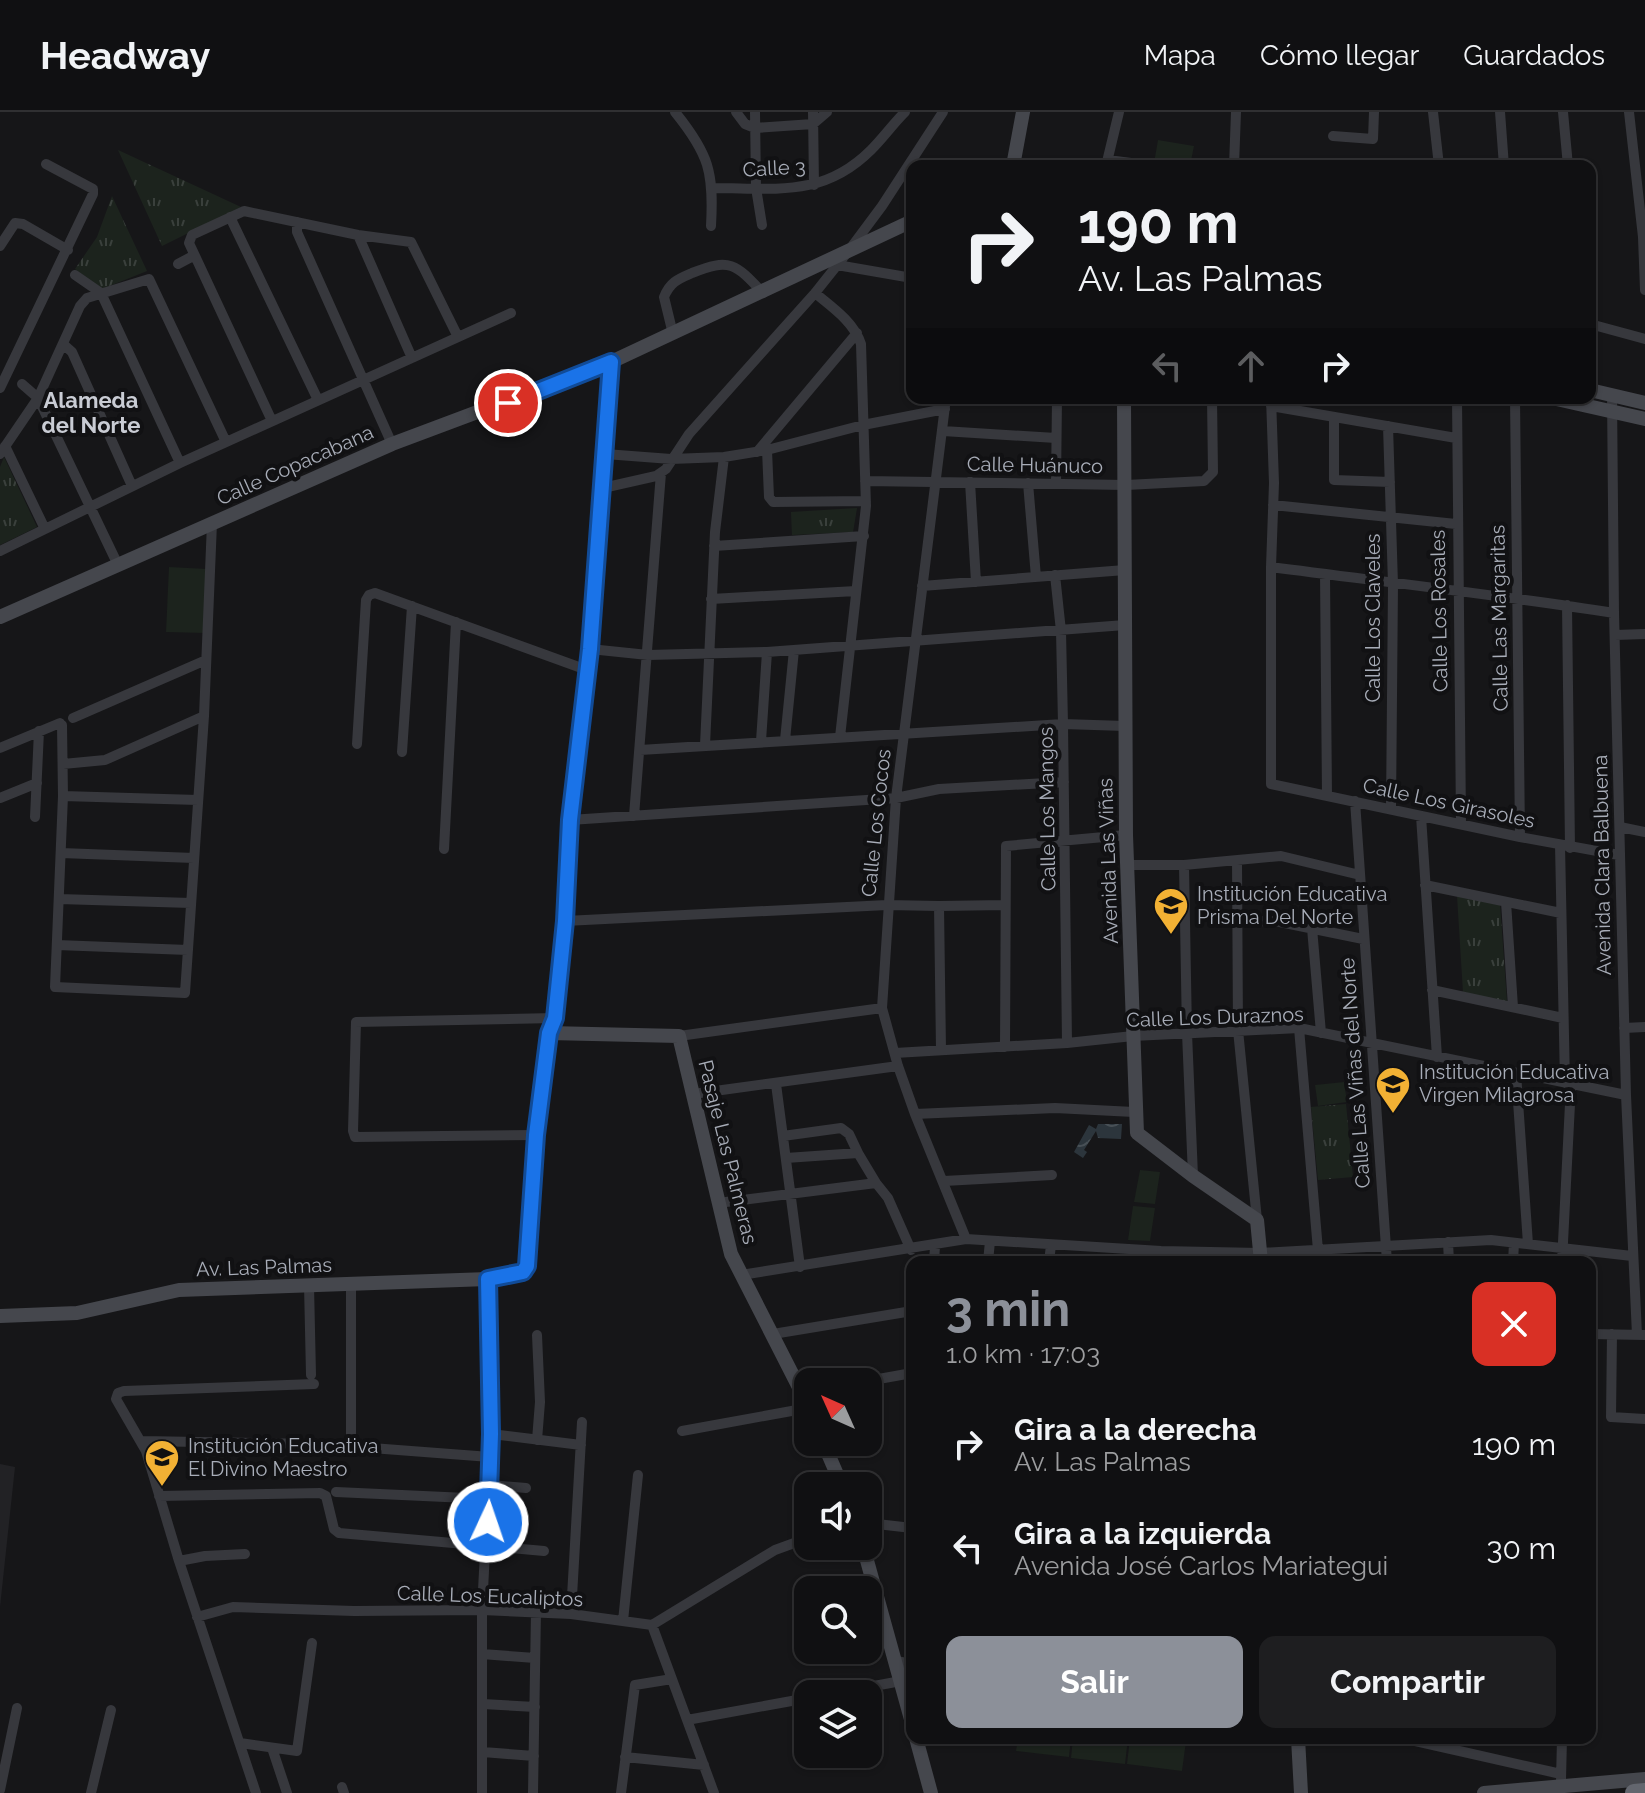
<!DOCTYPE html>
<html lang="es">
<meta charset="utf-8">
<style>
:root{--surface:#101012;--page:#1e1e20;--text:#f1f3f6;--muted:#9c9d9f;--line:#303032;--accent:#8c9099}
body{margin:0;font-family:Raleway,sans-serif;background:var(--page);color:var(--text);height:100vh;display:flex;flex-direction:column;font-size:30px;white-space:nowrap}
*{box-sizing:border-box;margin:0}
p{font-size:26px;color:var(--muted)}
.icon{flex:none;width:44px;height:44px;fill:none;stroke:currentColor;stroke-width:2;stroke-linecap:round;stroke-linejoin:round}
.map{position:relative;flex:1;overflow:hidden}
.details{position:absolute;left:906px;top:1144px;width:690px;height:488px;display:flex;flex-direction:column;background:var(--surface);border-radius:16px;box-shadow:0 2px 6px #0004,0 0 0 2px var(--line)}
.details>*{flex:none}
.top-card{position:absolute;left:906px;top:48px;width:690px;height:244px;border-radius:16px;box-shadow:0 2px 6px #0004,0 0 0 2px var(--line);background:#101012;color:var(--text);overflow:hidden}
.needle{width:52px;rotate:315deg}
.controls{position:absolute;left:794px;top:1256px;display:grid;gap:16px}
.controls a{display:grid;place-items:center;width:88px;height:88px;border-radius:16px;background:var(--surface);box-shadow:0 2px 6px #0004,0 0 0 2px var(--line);font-size:40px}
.pin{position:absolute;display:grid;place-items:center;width:68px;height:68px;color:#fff;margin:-34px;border:4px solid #fff;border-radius:50%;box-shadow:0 2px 8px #0007}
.me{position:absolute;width:88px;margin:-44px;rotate:3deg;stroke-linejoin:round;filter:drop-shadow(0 0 6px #0008)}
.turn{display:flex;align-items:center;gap:28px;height:168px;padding:0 40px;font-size:36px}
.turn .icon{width:104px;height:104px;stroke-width:2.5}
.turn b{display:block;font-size:56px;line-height:68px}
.lanes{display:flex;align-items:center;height:76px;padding:0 40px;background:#0003;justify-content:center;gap:40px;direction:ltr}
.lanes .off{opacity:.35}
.round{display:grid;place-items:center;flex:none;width:84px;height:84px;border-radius:16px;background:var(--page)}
.headline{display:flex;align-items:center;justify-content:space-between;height:136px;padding:0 40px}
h1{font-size:48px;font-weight:700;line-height:60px;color:var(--accent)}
.cta{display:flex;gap:16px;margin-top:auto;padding:16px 40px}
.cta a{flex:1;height:92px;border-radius:16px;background:var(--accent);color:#fff;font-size:32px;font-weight:700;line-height:92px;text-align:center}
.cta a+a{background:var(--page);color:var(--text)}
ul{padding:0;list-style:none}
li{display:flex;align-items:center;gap:24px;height:104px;padding:0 40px}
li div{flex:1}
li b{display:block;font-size:30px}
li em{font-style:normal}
header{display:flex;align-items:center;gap:48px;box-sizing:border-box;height:112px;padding:0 40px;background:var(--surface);border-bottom:2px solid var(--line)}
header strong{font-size:38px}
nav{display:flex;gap:44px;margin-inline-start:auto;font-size:28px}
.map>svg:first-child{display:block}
.built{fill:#222225}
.park{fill:url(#park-tufts)}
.garden{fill:#1c231d}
.water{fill:url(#water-waves)}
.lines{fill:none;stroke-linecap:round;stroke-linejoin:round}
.street{stroke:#37383d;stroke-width:10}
.secondary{stroke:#45474d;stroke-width:14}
.highway{stroke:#63666e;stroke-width:18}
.route-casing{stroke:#114b97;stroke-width:20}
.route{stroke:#1a73e8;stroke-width:14}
.labels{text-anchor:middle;stroke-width:8;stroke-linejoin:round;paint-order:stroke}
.street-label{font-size:20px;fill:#a8adb8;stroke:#111113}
.poi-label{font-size:20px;fill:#a8adb8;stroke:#111113;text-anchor:start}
.neighbourhood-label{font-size:22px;font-weight:bold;fill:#c9ccd4;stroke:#111113}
</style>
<header>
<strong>Headway</strong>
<nav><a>Mapa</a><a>Cómo llegar</a><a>Guardados</a></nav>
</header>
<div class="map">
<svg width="1645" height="1681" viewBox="0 0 1645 1681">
<defs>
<pattern id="park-tufts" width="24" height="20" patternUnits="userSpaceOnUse" patternTransform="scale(2)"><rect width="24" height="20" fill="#1c231d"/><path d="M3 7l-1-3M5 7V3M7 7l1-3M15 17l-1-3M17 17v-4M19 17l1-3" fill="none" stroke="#3a403c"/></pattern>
<pattern id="water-waves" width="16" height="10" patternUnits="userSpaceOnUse" patternTransform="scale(2)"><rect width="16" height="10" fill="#2c353c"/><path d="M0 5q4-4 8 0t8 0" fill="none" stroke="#485056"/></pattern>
</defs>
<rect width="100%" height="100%" fill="#161618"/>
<!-- built -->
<path class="built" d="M0,1352L15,1355L0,1495Z"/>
<!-- park -->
<path class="park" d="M118,38L241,95L162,134Z
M112,84L147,159L102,177L75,157L97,125Z
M4,345L37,415L0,433V355Z
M857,396L853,420L792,423L791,400Z
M1457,783L1500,792L1507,890L1463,880Z
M1346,992L1353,1065L1318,1068L1311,995Z"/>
<!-- garden -->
<path class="garden" d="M1158,28L1194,34L1190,54L1154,51Z
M169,455L207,457L205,521L166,520Z
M1344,970L1347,990L1318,994L1315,973Z
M1140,1058L1160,1060L1155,1092L1134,1090Z
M1133,1094L1155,1096L1150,1129L1128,1128Z
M1018,1626H1071L1069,1645L1016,1639Z
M1073,1626H1128L1125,1652L1071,1646Z
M1130,1626L1186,1629L1182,1659L1127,1652Z"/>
<!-- water -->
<path class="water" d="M1098,1012H1122L1121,1027L1098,1026L1096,1019L1084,1038L1087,1040L1083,1046L1074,1040L1089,1013L1096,1017Z"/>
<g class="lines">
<!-- street -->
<path class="street" d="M675,0C709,42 714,60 711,114
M736,0L745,12L755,16L813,12L827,0
M755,0L756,76L762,113
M813,0L814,73
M1433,0L1439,54
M1500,0L1504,54
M1563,0L1568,54
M1629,0L1643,125L1645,178
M1333,24L1373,27L1374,0
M1108,48L1154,54
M1106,54L1119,0
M1234,54L1236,0
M713,76C775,76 823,86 871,38C883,26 893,12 905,0
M230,105L318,288
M297,110V120L392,332
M358,123L412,246
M0,134L15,111L23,112L68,138
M178,152L193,144
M837,153L912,166
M75,163L101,181L180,351
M815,181C832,195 854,210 861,232L866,394L840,625
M1590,212L1645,227
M673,222L664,185C670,170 678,167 692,161C730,146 735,151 763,181
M63,232L72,240L132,374
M22,272L38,286L118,453
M0,276L93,82V77L46,52
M1612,283L1614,501L1626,983L1637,1223
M946,286L896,686L882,896L898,954L915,1002L966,1127
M1271,286L1274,371L1271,455V672L1520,725L1619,743
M1457,286L1461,712
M1515,286L1520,725
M1271,294L1456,326
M1334,305V368L1390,370
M272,309L189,131L192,123L244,99L358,123L411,130L458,225
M1388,314L1393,472L1391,697
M943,319L1056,326
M5,334L45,417
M767,338L769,385L773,390L866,389
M757,340L857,221
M0,342L38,286L80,194L87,186L149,167L226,330
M605,342L671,347L724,345L767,338L863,313L945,297
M865,369L1126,373L1204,369L1213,360L1212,286
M970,370L976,470
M1028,371L1036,465
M1056,372L1057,286
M603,376L656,364L666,357L689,322L815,181L850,137L882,94L943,0
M1273,393L1456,412
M714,434L864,424
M0,439L180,351L511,201
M1271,455C1385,470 1500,483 1614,501
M1325,462L1327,684
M1055,463L1061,519L1063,612L1067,931
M922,474L1125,458
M711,487L856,479
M1567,493L1570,736
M1615,523L1645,522
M590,537L648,543L767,540L1125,513
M73,606L206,548
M62,613L63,684L55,875L185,881L204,604L212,411
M785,628L794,538
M761,629L767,540
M357,632L366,488L369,483L375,481L587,558
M705,633L715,420L724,345
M0,636L60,611
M640,638L1063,612L1125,614
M402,640L412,494
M63,652L105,648L204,604
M63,684L198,688
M0,686L37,671
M1355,689L1387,1150
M634,704L661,361
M1421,704L1437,945
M35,705L39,619
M570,708L896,686L939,677L1064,670
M1620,715L1645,720
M1560,733L1565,971
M444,737L456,510
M61,741L194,746
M1237,749L1238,918L1257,1108
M1128,753H1184L1281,744L1360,763
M1184,753L1187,921L1193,1064
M1425,773L1561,801
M59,787L191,791
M1506,790L1513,895
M565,809L887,793L939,794
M1237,810L1275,809L1363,827
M1312,816L1321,921
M57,833L188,838
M1432,878L1563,906
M1299,916L1319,1150
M1624,916L1645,915
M679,924L882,896
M1005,935L1006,734L1126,723
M941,938L939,794L1005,793
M895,941L1067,931L1133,924L1299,916L1626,983
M1516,961L1528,1132
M776,972L800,1155
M693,982L898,954
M915,1002L1055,996L1134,1000
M536,1023L355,1025L353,1019L356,910L555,906
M783,1024L841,1016L849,1022L858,1041
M786,1046L858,1041L876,1071L888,1086L911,1138
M944,1069L1052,1063
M718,1091L876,1071
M1448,1130L1449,1150
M934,1150L935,1134
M988,1150L990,1129
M1049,1150L1051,1133
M1513,1150L1514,1131
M1562,1150L1571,972
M741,1163L966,1127L1161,1139L1260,1141L1491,1128L1632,1144
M351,1172V1335
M309,1173L311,1263
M773,1222L912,1199
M1590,1222L1645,1223
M1612,1222L1611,1305L1645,1307
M537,1223L540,1290L537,1328
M862,1270L912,1261
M682,1319L808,1296
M491,1322L581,1333
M142,1329L319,1332L490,1345
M490,1373L526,1376
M336,1380L489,1387
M159,1384L320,1381L326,1384L334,1417L339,1421L544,1439
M868,1411L912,1416
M179,1449L205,1444L245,1442
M571,1502L582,1310
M197,1505L233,1495L354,1499L482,1498L571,1502L652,1513L775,1438L808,1426
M623,1509L638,1363
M652,1513L714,1681
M482,1542L535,1546
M896,1549L912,1552
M831,1582L901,1569
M483,1592L535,1595
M687,1608L808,1586
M1402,1626L1561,1662
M240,1631L297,1639L312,1531
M272,1636L287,1681
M483,1640L534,1644
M625,1645L704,1653
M1561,1668L1562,1626
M342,1675L344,1681
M0,1678L17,1596
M91,1681L111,1598
M256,1681L179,1449L146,1339L116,1287L118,1281L124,1279L314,1272
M482,1681V1498L491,1322L488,1167
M533,1681L536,1499
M621,1681L635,1573L672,1567"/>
<!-- secondary -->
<path class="secondary" d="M1013,54L1023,0
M1590,278L1645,291
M1124,286L1126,723L1137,1021L1193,1064L1257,1108L1261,1150
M1552,286L1645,307
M0,505L392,332L611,250L912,109
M549,921L679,924L731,1142L808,1293
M0,1204L77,1201L179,1178L488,1167L523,1160L527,1154L536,1023L549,921L555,906L565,809L570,708L590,537L611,250
M823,1330L842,1374
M863,1434L912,1611
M916,1626L931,1681
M1298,1626L1301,1681
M1484,1681L1645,1667"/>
<!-- highway -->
<path class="highway" d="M1634,1681L1645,1680"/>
</g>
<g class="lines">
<!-- route casing -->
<g class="route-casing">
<path id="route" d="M488,1410L491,1322L488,1167L523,1160L527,1154L536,1023L549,921L555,906L565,809L570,708L590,537L611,250L508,291"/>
</g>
<!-- route -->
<use href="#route" class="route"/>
</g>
<!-- icons -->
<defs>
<g id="school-pin" transform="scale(1.8)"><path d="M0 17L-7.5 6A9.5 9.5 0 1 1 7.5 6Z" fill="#f2b134" stroke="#111113"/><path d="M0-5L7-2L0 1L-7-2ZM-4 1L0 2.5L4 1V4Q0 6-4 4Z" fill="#111"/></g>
</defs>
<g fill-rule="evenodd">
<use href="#school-pin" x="1171" y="793"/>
<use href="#school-pin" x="1393" y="972"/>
<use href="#school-pin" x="162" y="1345"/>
</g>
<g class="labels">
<!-- street labels -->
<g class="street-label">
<text transform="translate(774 56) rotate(-3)" y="7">Calle 3</text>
<text transform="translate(295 353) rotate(-24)" y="7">Calle Copacabana</text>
<text transform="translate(1035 353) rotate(1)" y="7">Calle Huánuco</text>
<text transform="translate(1439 499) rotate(-91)" y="7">Calle Los Rosales</text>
<text transform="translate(1373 506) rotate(-90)" y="7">Calle Los Claveles</text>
<text transform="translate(1499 506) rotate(-91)" y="7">Calle Las Margaritas</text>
<text transform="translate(1449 691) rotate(12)" y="7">Calle Los Girasoles</text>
<text transform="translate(1047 697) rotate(-91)" y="7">Calle Los Mangos</text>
<text transform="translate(876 711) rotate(-84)" y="7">Calle Los Cocos</text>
<text transform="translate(1108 749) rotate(-92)" y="7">Avenida Las Viñas</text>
<text transform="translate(1602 753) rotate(-91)" y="7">Avenida Clara Balbuena</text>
<text transform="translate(1215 905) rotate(-2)" y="7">Calle Los Duraznos</text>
<text transform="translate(1355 961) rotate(-94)" y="7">Calle Las Viñas del Norte</text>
<text transform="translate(728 1040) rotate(76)" y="7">Pasaje Las Palmeras</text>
<text transform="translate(264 1155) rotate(-2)" y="7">Av. Las Palmas</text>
<text transform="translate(490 1484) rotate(2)" y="7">Calle Los Eucaliptos</text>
</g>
<!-- poi labels -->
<g class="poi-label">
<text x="1197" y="789">Institución Educativa<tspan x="1197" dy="23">Prisma Del Norte</tspan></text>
<text x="1419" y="967">Institución Educativa<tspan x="1419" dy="23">Virgen Milagrosa</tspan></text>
<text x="188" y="1341">Institución Educativa<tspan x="188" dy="23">El Divino Maestro</tspan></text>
</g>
<!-- neighbourhood labels -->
<g class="neighbourhood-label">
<text x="91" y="296">Alameda<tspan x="91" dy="25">del Norte</tspan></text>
</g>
</g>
</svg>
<div class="controls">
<a><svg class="needle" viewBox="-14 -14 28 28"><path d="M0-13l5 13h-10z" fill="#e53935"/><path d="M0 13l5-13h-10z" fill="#9c9d9f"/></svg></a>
<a><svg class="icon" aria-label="sound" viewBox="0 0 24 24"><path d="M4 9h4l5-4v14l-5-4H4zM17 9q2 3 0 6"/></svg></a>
<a><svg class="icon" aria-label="search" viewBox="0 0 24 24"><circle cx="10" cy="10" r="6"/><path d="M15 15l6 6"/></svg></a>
<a><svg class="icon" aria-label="layers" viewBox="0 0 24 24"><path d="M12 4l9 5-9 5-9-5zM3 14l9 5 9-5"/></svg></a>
</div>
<div class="pin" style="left:508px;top:291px;background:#d93025"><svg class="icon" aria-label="arrive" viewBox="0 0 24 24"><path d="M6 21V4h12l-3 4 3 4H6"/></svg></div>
<svg class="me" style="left:488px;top:1410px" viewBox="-20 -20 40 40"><circle r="17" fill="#1a73e8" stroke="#fff" stroke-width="3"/><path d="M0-11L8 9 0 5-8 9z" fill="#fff"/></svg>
<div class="top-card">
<div class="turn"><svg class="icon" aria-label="right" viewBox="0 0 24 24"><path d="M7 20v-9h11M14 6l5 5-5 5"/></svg><div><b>190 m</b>Av. Las Palmas</div></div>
<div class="lanes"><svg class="icon off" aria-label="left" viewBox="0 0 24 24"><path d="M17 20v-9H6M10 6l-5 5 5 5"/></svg><svg class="icon off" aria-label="ahead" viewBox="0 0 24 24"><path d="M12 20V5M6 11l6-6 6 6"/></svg><svg class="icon" aria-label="right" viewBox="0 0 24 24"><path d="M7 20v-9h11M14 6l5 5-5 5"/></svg></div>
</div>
<section class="details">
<div class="headline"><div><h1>3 min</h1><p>1.0 km · 17:03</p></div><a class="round" style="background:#d93025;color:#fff"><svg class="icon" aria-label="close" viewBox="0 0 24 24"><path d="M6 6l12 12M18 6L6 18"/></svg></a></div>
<ul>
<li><svg class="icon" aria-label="right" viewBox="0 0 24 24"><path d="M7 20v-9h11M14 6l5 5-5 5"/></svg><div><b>Gira a la derecha</b><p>Av. Las Palmas</p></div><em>190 m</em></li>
<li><svg class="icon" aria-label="left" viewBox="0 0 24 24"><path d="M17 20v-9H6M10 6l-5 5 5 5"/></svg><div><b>Gira a la izquierda</b><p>Avenida José Carlos Mariategui</p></div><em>30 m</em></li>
</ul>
<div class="cta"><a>Salir</a><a>Compartir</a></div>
</section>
</div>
